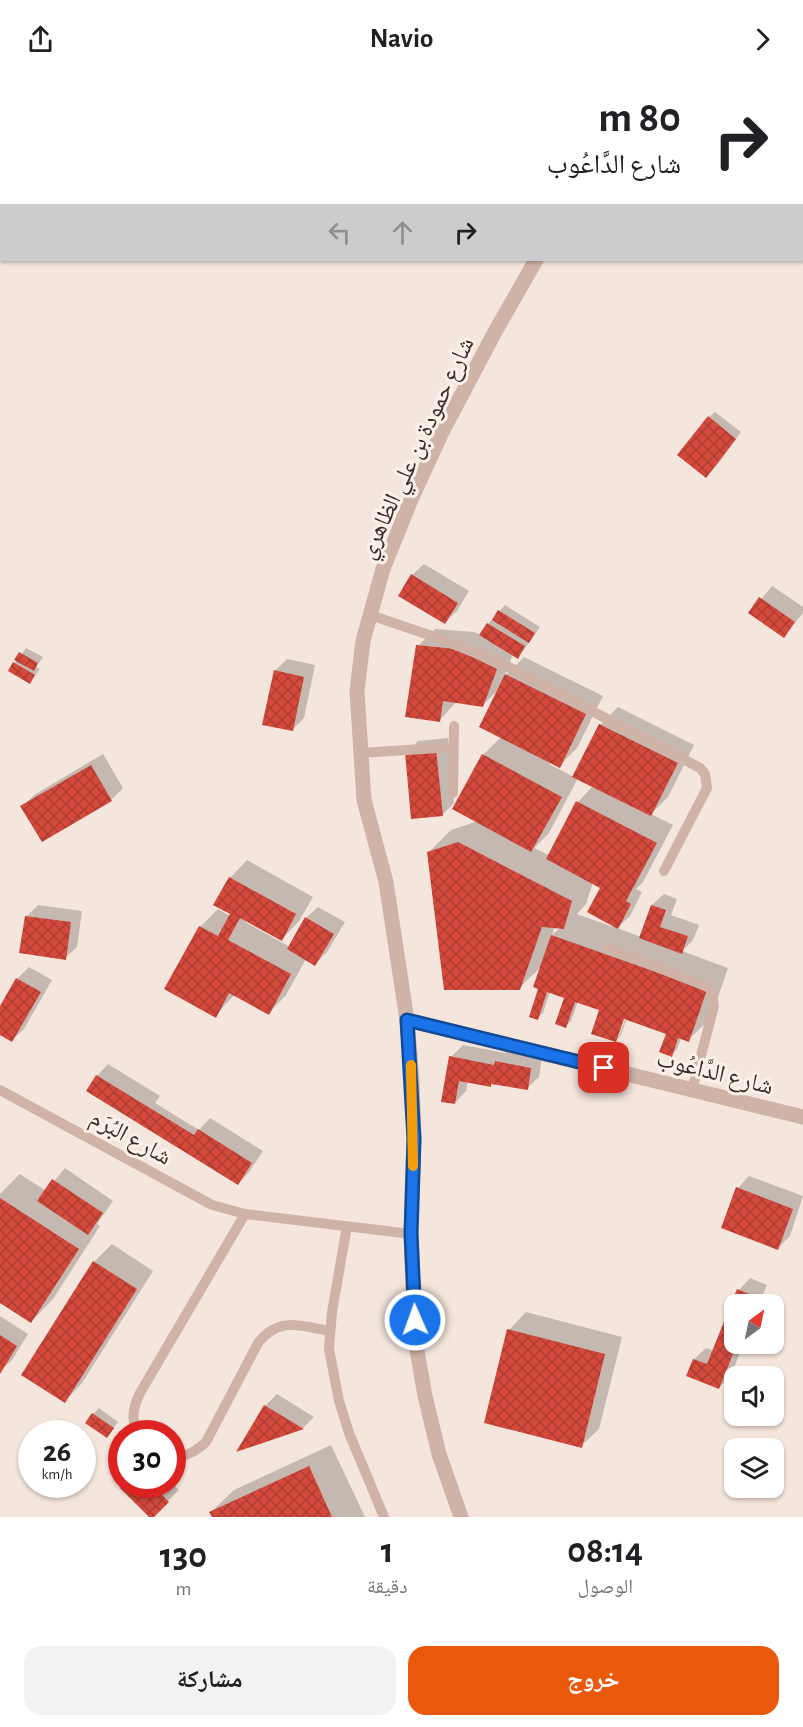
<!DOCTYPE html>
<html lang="ar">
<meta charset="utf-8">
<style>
:root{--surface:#fff;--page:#f2f2f2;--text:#202124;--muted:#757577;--accent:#ea580c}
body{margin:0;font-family:"Alegreya Sans","Noto Naskh Arabic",sans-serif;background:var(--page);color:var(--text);direction:rtl;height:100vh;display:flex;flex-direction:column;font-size:22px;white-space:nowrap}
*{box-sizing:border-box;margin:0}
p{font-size:20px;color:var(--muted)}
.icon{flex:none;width:33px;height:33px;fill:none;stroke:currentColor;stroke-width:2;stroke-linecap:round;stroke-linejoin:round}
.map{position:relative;height:1439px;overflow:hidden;direction:ltr}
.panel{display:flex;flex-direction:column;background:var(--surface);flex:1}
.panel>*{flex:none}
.banner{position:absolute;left:0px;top:0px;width:804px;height:183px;box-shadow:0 2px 4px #0004;direction:rtl;background:#fff;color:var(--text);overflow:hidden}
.needle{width:39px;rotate:33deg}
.fabs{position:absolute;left:724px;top:1216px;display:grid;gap:12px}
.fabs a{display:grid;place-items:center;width:60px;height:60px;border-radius:12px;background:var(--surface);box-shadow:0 2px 4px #0004;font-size:30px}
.speed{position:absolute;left:18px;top:1342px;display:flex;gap:12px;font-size:30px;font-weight:700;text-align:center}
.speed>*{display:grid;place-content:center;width:78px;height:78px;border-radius:50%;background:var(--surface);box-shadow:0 2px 4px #0004;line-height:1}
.speed small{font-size:15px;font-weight:400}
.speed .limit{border:9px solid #d22;background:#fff;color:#111}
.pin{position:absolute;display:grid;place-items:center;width:51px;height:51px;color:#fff;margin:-26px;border-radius:12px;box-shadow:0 3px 9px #0006}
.me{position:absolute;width:66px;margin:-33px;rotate:358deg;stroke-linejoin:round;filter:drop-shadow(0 0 4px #0008)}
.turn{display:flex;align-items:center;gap:21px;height:126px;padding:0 24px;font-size:27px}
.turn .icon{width:78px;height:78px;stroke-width:2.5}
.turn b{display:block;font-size:42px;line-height:51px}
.lanes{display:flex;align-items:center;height:57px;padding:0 24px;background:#0003;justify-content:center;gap:30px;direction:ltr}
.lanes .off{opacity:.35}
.eta{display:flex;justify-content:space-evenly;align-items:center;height:102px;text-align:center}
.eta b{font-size:36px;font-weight:700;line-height:42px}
.action{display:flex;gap:12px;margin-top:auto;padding:12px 24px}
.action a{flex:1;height:69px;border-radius:18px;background:var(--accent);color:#fff;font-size:24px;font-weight:700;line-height:69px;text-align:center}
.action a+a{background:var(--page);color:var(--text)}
header{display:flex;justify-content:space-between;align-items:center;height:78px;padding:0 24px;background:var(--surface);font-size:27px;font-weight:700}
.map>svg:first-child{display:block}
.shadow{fill:#0003;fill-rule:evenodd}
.building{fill:url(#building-cross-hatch)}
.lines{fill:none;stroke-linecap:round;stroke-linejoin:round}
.lane{stroke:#cfb3a7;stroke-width:10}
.street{stroke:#cfb3a7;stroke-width:15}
.route-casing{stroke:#114b97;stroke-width:15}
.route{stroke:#1a73e8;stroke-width:10}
.slow{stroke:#f59e0b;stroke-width:10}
.labels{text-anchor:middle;stroke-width:6;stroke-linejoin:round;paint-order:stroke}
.street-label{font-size:24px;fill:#3b2b28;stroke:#fcf1ea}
</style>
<header><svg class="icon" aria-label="forward" viewBox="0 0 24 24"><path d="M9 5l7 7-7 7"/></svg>Navio<svg class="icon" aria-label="share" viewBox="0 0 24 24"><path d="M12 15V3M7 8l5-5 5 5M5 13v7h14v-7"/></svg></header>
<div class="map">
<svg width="803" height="1439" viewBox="0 0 803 1439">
<defs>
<pattern id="building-cross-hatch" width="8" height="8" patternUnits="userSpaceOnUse" patternTransform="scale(1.5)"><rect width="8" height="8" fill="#d4493c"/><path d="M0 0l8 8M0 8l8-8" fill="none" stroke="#ad3d32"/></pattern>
</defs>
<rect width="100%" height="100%" fill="#f5e6dd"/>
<!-- shadow -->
<path class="shadow" d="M715,334L741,354L718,386L706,398L709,339Z
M424,486L469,513L457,533L445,544L412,497Z
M772,508L803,529V535L784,558L750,535Z
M505,527L540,549L523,573L517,579L513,576L504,599L524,579L603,618L577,670L559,688L551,684L549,686L574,699L600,647L618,629L694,667L668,719L651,736L673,747L643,804L636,811L642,814L630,838L617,850L641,859L652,827L664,816L677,821L671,837L699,847L693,862L682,873L728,890L711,940L688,962L681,960L677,971L671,977L668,955L627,940L621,957L615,963L602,932L578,923L571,943L566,948L567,920L550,914L543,935L537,940L542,888L519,910L429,774L451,752L478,743L483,677L501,659L499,611L483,627L457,623L439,643L418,568L435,551L474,554L481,557L488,546ZM578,700L593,708L578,724L549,777L534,770L549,755ZM593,804L603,809L613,849L577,836L586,826ZM555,848L561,849L552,857ZM625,933L628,934L619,958H616Z
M26,570L43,579L36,589L40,591L30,604L15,585Z
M287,581L315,587L304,640L292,652L275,593Z
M448,660L454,725L442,737L406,675L418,663Z
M103,676L123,710L111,722L42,762L22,729L34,717Z
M247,782L313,819L299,843L282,861L246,841L245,844L290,869L306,840L318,829L345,844L327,874L315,886L306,881L286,917L269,935L235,916L215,938L166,911L200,849L218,831L230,838V800Z
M38,827L82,833L77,869L65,880L26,839Z
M29,889L52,902L24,951L12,962L0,955V931L17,901Z
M463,967L505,975L508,972L542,979L539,999L527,1010L493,1004L490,1007L468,1003L466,1013L455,1025L451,979Z
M108,986L160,1018L155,1025L199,1052L210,1040L263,1073L249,1094L238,1106L97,998Z
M65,1090L113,1123L97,1146L100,1148L53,1221L31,1244L0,1224V1116L20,1096L46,1113Z
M749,1098L803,1118L790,1158L778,1170L738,1110Z
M112,1166L153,1193L82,1305L65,1323L23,1296L94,1184Z
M750,1200L767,1207L759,1227H735V1266H743L731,1298L719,1309L688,1297L694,1281L706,1270L714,1273L739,1212Z
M526,1234L622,1259L599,1351L581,1368L509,1252Z
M0,1238L28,1256L12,1282L0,1293Z
M277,1316L314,1339L303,1350L239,1371L265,1328Z
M99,1330L118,1344L112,1352L93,1336Z
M331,1367L365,1439H213L211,1434L234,1412Z
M172,1405L179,1412L152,1439L125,1407H172Z"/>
<!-- building -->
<path class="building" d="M708,338L736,361L706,400L677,377Z
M411,496L458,525L445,546L398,518Z
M759,519L795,544L784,560L748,535Z
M498,532L535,555L529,565L492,542Z
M487,545L525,568L518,581L479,557Z
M416,567L456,571L497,591L483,629L443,623L440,644L405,639Z
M19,574L38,585L34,593L14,582Z
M13,584L35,597L30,606L8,593Z
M274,592L304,599L293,653L262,647Z
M505,596L586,636L560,690L479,649Z
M599,646L678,685L651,738L572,699Z
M436,671L443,738L411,741L405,674Z
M482,676L562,719L531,774L452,731Z
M91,687L112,723L42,764L20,728Z
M576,723L657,765L626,823L631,826L618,851L587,834L600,810L546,781Z
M458,764L572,823L564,851L542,849L520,912H444L427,774Z
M229,799L296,836L282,863L240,840L228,862L291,896L269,937L229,915L216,940L164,911L199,848L218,858L230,836L213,827Z
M651,827L666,832L660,849L688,858L682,876L639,860Z
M25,838L71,844L66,882L19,875Z
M305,839L334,856L315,888L287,871Z
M551,857L707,912L689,964L678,960L672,979L659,974L666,956L624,941L616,964L591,956L599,932L575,924L566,950L555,946L564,920L547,914L538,942L529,939L538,911L533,909Z
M16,900L41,914L12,964L0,957V928Z
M449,978L494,987L495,983L531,990L528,1012L491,1006V1009L459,1003L455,1026L441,1024Z
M96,997L194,1057L198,1051L252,1085L238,1107L86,1013Z
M52,1101L103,1135L88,1157L37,1123Z
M736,1109L793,1131L778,1172L721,1150Z
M0,1120L79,1171L31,1245L0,1225Z
M93,1183L137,1211L65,1325L21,1297Z
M737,1211L756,1219L753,1227H735V1266H737L719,1311L686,1298L693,1281L707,1286Z
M507,1251L605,1276L582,1370L484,1345Z
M0,1257L17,1268L0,1296Z
M264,1327L304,1351L236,1374Z
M92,1335L114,1350L107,1360L85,1345Z
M309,1388L332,1439H212L209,1434Z
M123,1407H152L169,1424L154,1439H149L120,1410Z"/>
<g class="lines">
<!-- lane -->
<path class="lane" d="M370,537L435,559L499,584L700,690L705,696L707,710L664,793
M360,675L454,669
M453,715L454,648
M609,870L708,909L712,914L714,928L692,1012
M0,1012L212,1127L245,1136L411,1156
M347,1148L332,1234L329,1271L339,1323L349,1355L384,1439
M137,1356C131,1341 133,1329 140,1315L245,1136
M172,1379C187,1379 196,1373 206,1364L258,1265C279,1238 301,1248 330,1253"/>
<!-- street -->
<path class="street" d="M627,2L628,0
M407,942L803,1039
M461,1439L439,1376L425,1318L415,1261L411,1156L414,1061L412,1002L407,942L386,804L364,722L357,613L363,563L383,491L410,424L442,354L496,252L536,182"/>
</g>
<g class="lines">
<!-- route casing -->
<g class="route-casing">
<path id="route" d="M415,1242L411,1155L414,1061L407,942L604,990"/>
</g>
<!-- route -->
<use href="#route" class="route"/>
<!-- slow -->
<path class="slow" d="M411,987L413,1088"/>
</g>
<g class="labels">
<!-- street labels -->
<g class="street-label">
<text transform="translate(416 370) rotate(-65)" y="8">شارع حمودة بن علي الظاهري</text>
<text transform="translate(715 994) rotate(14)" y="8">شارع الدَّاعُوب</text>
<text transform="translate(131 1059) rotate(29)" y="8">شارع البُرَم</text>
</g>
</g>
</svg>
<div class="fabs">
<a><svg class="needle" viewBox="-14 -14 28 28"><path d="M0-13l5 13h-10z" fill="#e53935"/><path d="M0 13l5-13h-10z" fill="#757577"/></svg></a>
<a><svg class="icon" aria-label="sound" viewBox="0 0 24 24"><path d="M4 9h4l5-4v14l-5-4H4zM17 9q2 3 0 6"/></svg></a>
<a><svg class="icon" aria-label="layers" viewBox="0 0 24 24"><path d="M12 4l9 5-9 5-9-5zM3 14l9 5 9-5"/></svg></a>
</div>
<div class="speed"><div>26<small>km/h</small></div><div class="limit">30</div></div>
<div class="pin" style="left:604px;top:990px;background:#d93025"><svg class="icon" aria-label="arrive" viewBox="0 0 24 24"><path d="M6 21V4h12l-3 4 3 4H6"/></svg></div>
<svg class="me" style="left:415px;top:1242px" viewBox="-20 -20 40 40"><circle r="17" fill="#1a73e8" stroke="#fff" stroke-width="3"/><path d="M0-11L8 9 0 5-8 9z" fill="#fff"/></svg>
<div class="banner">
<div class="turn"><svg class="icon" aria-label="right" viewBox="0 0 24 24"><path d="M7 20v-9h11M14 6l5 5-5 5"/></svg><div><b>80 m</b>شارع الدَّاعُوب</div></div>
<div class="lanes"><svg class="icon off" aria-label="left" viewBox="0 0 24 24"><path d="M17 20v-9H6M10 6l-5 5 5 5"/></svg><svg class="icon off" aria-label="ahead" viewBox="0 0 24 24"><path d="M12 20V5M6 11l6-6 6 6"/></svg><svg class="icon" aria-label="right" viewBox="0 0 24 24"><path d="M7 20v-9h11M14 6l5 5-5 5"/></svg></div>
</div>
</div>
<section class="panel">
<div class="eta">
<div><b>08:14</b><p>الوصول</p></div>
<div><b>1</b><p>دقيقة</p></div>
<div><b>130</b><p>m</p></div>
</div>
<div class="action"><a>خروج</a><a>مشاركة</a></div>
</section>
